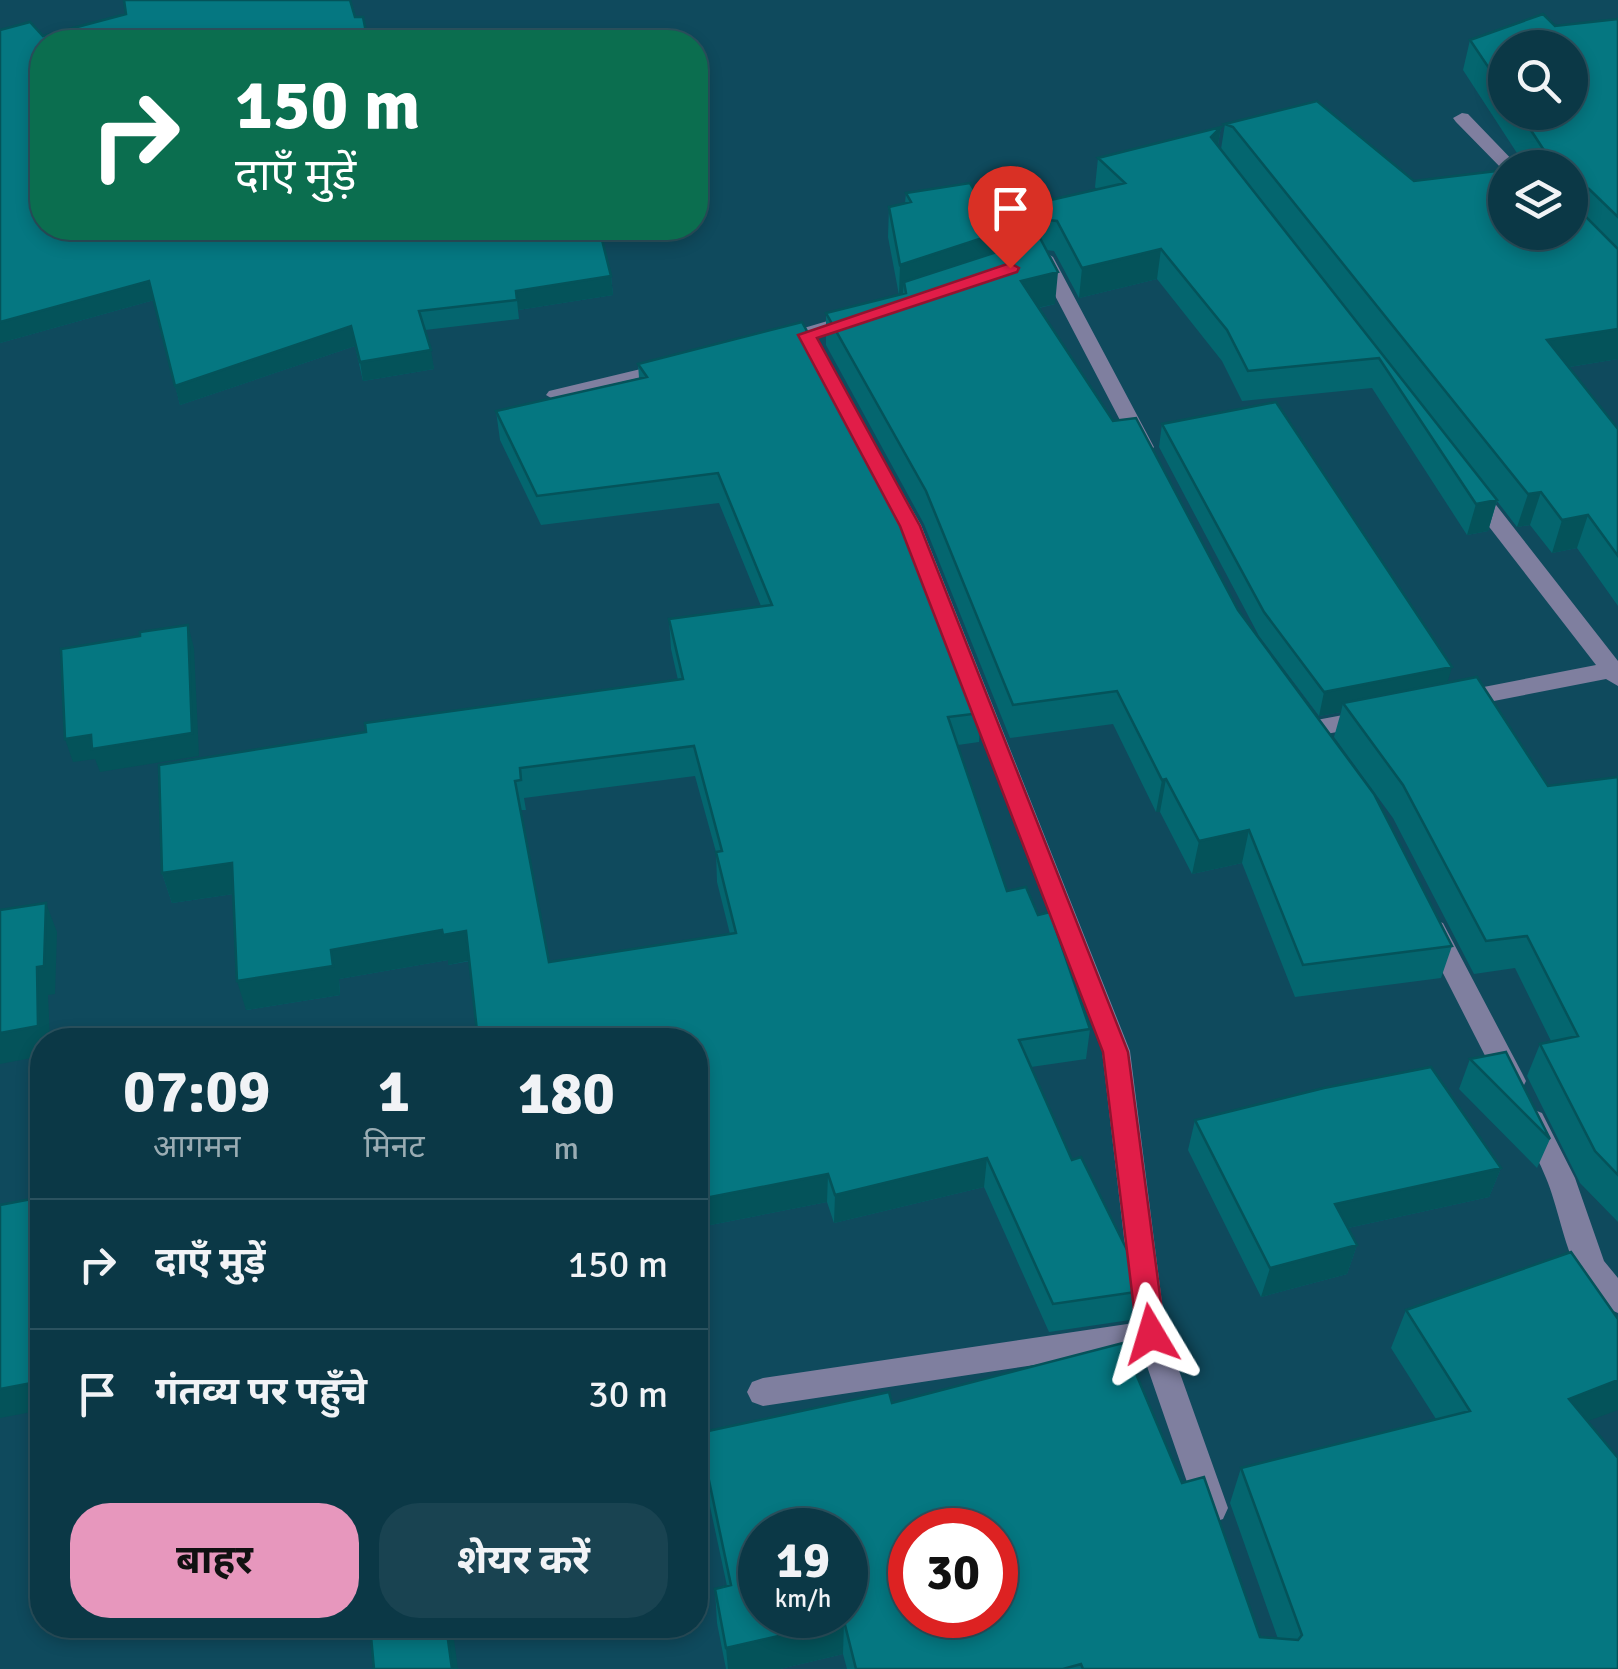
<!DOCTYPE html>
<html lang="hi">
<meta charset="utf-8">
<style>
:root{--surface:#0b3846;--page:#194351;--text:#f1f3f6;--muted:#9aacb3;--line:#2b525f;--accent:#e797bd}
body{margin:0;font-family:Signika,"Noto Sans Devanagari",sans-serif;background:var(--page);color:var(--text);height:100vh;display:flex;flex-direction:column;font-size:38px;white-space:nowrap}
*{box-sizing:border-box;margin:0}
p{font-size:32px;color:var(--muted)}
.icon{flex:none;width:55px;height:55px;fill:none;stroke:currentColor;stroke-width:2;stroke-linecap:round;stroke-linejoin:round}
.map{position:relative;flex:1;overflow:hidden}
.details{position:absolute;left:30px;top:1028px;width:678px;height:610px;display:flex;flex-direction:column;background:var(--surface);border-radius:40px;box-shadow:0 5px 15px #0003,0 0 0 2px var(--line)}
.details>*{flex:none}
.top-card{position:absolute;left:30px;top:30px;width:678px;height:210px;border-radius:40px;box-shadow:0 5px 15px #0003,0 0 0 2px var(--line);background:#0b6e4f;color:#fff;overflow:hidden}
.controls{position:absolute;left:1488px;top:30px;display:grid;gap:20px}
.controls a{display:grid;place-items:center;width:100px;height:100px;border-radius:50%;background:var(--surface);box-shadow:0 5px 15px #0003,0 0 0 2px var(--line);font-size:50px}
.speed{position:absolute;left:738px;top:1508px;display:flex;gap:20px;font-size:50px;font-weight:700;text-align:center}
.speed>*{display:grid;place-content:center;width:130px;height:130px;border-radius:50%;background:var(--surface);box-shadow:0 5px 15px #0003,0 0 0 2px var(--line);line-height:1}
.speed small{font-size:25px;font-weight:400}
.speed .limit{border:15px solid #d22;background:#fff;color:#111}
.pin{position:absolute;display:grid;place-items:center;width:85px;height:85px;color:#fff;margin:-102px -42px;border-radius:50% 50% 50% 0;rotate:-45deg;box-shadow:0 0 10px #0007}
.pin .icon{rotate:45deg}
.me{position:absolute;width:110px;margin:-55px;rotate:353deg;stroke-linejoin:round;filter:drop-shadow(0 0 8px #0008)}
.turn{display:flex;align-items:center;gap:35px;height:210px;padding:0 40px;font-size:45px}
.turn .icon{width:130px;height:130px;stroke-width:2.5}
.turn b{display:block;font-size:70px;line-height:85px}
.eta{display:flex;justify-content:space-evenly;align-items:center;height:170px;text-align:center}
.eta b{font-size:60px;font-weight:700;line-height:70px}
.button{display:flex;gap:20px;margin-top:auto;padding:20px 40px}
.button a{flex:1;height:115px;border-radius:40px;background:var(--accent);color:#111;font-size:40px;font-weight:700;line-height:115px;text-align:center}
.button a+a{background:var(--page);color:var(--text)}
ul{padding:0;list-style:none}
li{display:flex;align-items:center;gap:30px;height:130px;padding:0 40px;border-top:2px solid var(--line)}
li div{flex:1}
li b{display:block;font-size:38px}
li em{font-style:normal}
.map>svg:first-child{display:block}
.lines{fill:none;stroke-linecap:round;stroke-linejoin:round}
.minor{fill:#7f7f9f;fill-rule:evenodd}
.wall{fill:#04666f;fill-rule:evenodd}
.shaded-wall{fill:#04535a}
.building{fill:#057781;stroke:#04535a;stroke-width:2.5;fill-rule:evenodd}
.route{fill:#e11d48;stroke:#92132f;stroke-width:2.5}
</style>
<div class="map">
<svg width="1618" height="1669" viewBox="0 0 1618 1669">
<rect width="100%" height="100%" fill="#0f4a5d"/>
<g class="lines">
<!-- minor -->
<path class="minor" d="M1462,113L1468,114L1520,168H1505V172L1456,122L1453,118Z
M1044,251L1053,257L1154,447L1151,451H1137L1134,447L1039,265L1030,259Z
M858,312L865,314V322L777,348L767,342L770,338Z
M670,362L680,368L677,372L556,401L546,395L549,391Z
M886,474L893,476L921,525L1130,1051L1166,1334L1228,1508L1223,1519L1212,1523L1201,1519L1196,1508L1141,1349L763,1406L752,1402L747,1392L752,1382L763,1378L1134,1323L1102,1051L899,525L875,481Z
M1474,485L1482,487L1618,661V686L1606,679L1458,708L1450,706L1446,700L1450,694L1458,692L1596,665L1466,497L1463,492Z
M1370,710L1382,718L1378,724L1311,737L1299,729L1311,721Z
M1434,920L1443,923L1522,1073L1526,1081L1522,1089L1512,1092L1502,1089L1421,930L1425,923Z
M1532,1109L1542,1113L1575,1178L1604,1261L1618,1278V1313C1569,1295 1564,1220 1546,1178C1538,1158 1527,1140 1518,1121L1522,1113Z"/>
</g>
<!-- wall -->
<path class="wall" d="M350,0L42,228L611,276L613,295L518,310L519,319L425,330L434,369L363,381L355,346L180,405L154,300L0,343V30L43,36Z
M1618,19V359L1569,367L1618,429V606L1577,548L1552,553L1530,525L1517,527L1497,501L1488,531L1467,535L1372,388L1242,401L1222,361L1157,279L1079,298L1054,251L1046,250L1055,304L1039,308L1238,610L1452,946L1441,978L1295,997L1242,863L1192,874L1160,812H1156L1113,724L1010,738L924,524L826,345V313L899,295L888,237L889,207L905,203L906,193L989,214L1097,190L1095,187L1098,158L1221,127L1218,145L1221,149L1225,124L1414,181L1526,167L1463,70L1470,40L1555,26ZM1505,48L1570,112H1505Z
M638,364L981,713L979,742L958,745L1007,891L1090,1029L1086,1059L1031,1067L1072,1160L1136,1292L1130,1320L1049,1332L984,1187L834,1223L827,1202L695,1228V1040L470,961L448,965V960L339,979L340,995L246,1010L233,894L172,903L162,873L366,732L678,680L671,649L669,619L761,606L719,503L541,525L500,440L496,411L639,378ZM695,776L716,852L717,882L730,934L549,962L520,810H526L524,798Z
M1162,424L1448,683L1548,786L1618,777V1222L1580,1183L1527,1076L1540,1044L1551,1041L1515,968L1474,974L1393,818L1334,737L1341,712L1319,716L1259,636L1159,447Z
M1470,1059L1550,1139L1537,1168L1459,1089Z
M1195,1120L1501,1168L1489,1197L1348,1228L1357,1245L1347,1274L1261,1297L1188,1150Z
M1406,1310L1587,1421L1618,1669H847L843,1654L780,1669H726L717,1623L715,1589L727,1586L702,1469L699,1433L892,1403L1182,1483L1260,1637L1278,1639L1230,1503L1241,1468L1436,1419L1391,1348Z"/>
<!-- shaded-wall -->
<path class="shaded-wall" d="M1221,127L1216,156L1211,137Z
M1040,219L1037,249L904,282L903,293L899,295L900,265Z
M1161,249L1157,279L1079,298L1082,268Z
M1058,272L1055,304L1019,312L1021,281Z
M611,276L613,295L518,310L516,291Z
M149,281L154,300L0,343V322Z
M351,326L355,346L180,405L175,386Z
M1618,329V359L1538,372L1547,340Z
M431,350L434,369L363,381L360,362Z
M1541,492L1530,525L1517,527L1528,494Z
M1497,500L1488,531L1467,535L1476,504Z
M1588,515L1577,548L1552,553L1562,520Z
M188,625L194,648L199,756L100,772L95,759L73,762L65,739Z
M1452,667L1445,691L1343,703L1341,712L1319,716L1324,692Z
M1166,779L1160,812H1156L1162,780Z
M1249,830L1242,863L1192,874L1199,841Z
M232,863L240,893L172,903L162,873Z
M46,903L57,932L55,994L48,995L50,1040H42V1056L0,1064V1033L37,967Z
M442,930L466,931L472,960L448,965V960L339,979L340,995L246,1010L237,981L331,950Z
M987,1158L984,1187L834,1223L835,1195Z
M1501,1168L1489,1197L1325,1233L1335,1204Z
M828,1174L827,1202L695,1228V1200Z
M1357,1245L1347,1274L1261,1297L1270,1268Z
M1618,1380V1410L1550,1435L1569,1399Z
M42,1381V1410L0,1418V1389Z
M844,1621L843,1654L780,1669H728L726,1648Z
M446,1625H452L458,1669H452Z"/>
<!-- building -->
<path class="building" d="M124,0H350L355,17H363L368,42H42V228H599L611,276L516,291L517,300L419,311L431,350L360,362L351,326L175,386L149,281L0,322V30L30,22L43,36L126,14Z
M1543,14L1555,26L1618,19V217L1589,189L1577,186L1572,203L1618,249V329L1547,340L1618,429V556L1588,515L1562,520L1541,492L1528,494L1233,127L1225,124L1317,101L1414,181L1505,170V232H1570V168H1522L1553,164L1519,112H1570V48H1505V92L1470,40Z
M1221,127L1211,137L1497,500L1476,504L1379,358L1248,371L1227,330L1161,249L1082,268L1057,221L1040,219L900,265L889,207L911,202L906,193L970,183L989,214L1125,183L1098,158Z
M1040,238L1058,272L1021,281L1113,421L1136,418L1238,610L1374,794L1452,946L1303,965L1249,830L1199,841L1166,779L1162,780L1117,691L1013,705L926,491L826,313L906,293L904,282Z
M802,322L897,497L981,713L948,717L1007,891L1026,887L1038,915L1050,912L1090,1029L1019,1040L1072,1160L1081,1157L1132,1260L1136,1292L1053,1304L987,1158L835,1195L828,1174L695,1200V1040H478L466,931L443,935L442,930L331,950L333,966L237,981L232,863L162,873L159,765L366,732L365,723L683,679L669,619L772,605L718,473L537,496L496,411L647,377L638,364ZM694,746L722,851L716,852L736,933L549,962L515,781L521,780L520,768Z
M1276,402L1452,667L1324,692L1264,612L1162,424Z
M188,625L192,733L92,749L91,735L65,739L61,649L140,636V632Z
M1477,677L1548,786L1618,777V1175L1595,1151L1540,1044L1578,1036L1527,936L1486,941L1403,785L1343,703Z
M46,903L44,966L37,967L38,1026L0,1033V910Z
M1506,1052L1550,1139L1470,1059Z
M1431,1067L1501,1168L1335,1204L1357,1245L1270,1268L1195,1120L1324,1088Z
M42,1197V1381L0,1389V1205Z
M1571,1252L1618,1319V1380L1569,1399L1618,1458V1669H1083L1081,1664L1063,1669H856L844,1621L726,1648L715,1589L731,1585L699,1433L889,1392L892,1403L1123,1343L1182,1483L1204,1477L1260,1637L1298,1640L1302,1635L1241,1468L1470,1411L1406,1310ZM760,1530H845V1615H760ZM910,1530H995V1615H910Z
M370,1625H446L452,1669H374Z"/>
<!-- route -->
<path class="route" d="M1010,263L1019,268L1017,272L817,338L920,526L1128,1052L1165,1334L1161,1342L1151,1346L1141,1342L1137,1334L1103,1052L900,526L798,335Z"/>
</svg>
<div class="controls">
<a><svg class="icon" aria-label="search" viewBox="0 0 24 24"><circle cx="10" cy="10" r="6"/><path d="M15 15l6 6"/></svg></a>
<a><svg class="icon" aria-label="layers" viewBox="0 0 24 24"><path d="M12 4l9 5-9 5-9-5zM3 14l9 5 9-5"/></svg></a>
</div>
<div class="speed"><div>19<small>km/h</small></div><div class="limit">30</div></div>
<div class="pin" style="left:1010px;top:268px;background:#d93025"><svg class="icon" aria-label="arrive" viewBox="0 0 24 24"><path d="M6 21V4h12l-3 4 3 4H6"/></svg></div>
<svg class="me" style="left:1151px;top:1334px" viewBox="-20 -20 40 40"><path d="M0-17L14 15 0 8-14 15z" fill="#e11d48" stroke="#fff" stroke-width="4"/></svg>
<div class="top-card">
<div class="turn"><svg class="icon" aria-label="right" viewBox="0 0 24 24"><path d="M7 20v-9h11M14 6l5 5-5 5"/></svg><div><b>150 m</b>दाएँ मुड़ें</div></div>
</div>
<section class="details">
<div class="eta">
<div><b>07:09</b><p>आगमन</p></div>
<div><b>1</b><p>मिनट</p></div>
<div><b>180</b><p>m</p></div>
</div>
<ul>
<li><svg class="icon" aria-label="right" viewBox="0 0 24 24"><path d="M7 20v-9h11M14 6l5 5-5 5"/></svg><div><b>दाएँ मुड़ें</b></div><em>150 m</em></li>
<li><svg class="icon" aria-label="arrive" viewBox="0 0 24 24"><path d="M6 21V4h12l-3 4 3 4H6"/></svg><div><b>गंतव्य पर पहुँचे</b></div><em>30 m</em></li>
</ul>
<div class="button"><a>बाहर</a><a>शेयर करें</a></div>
</section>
</div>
